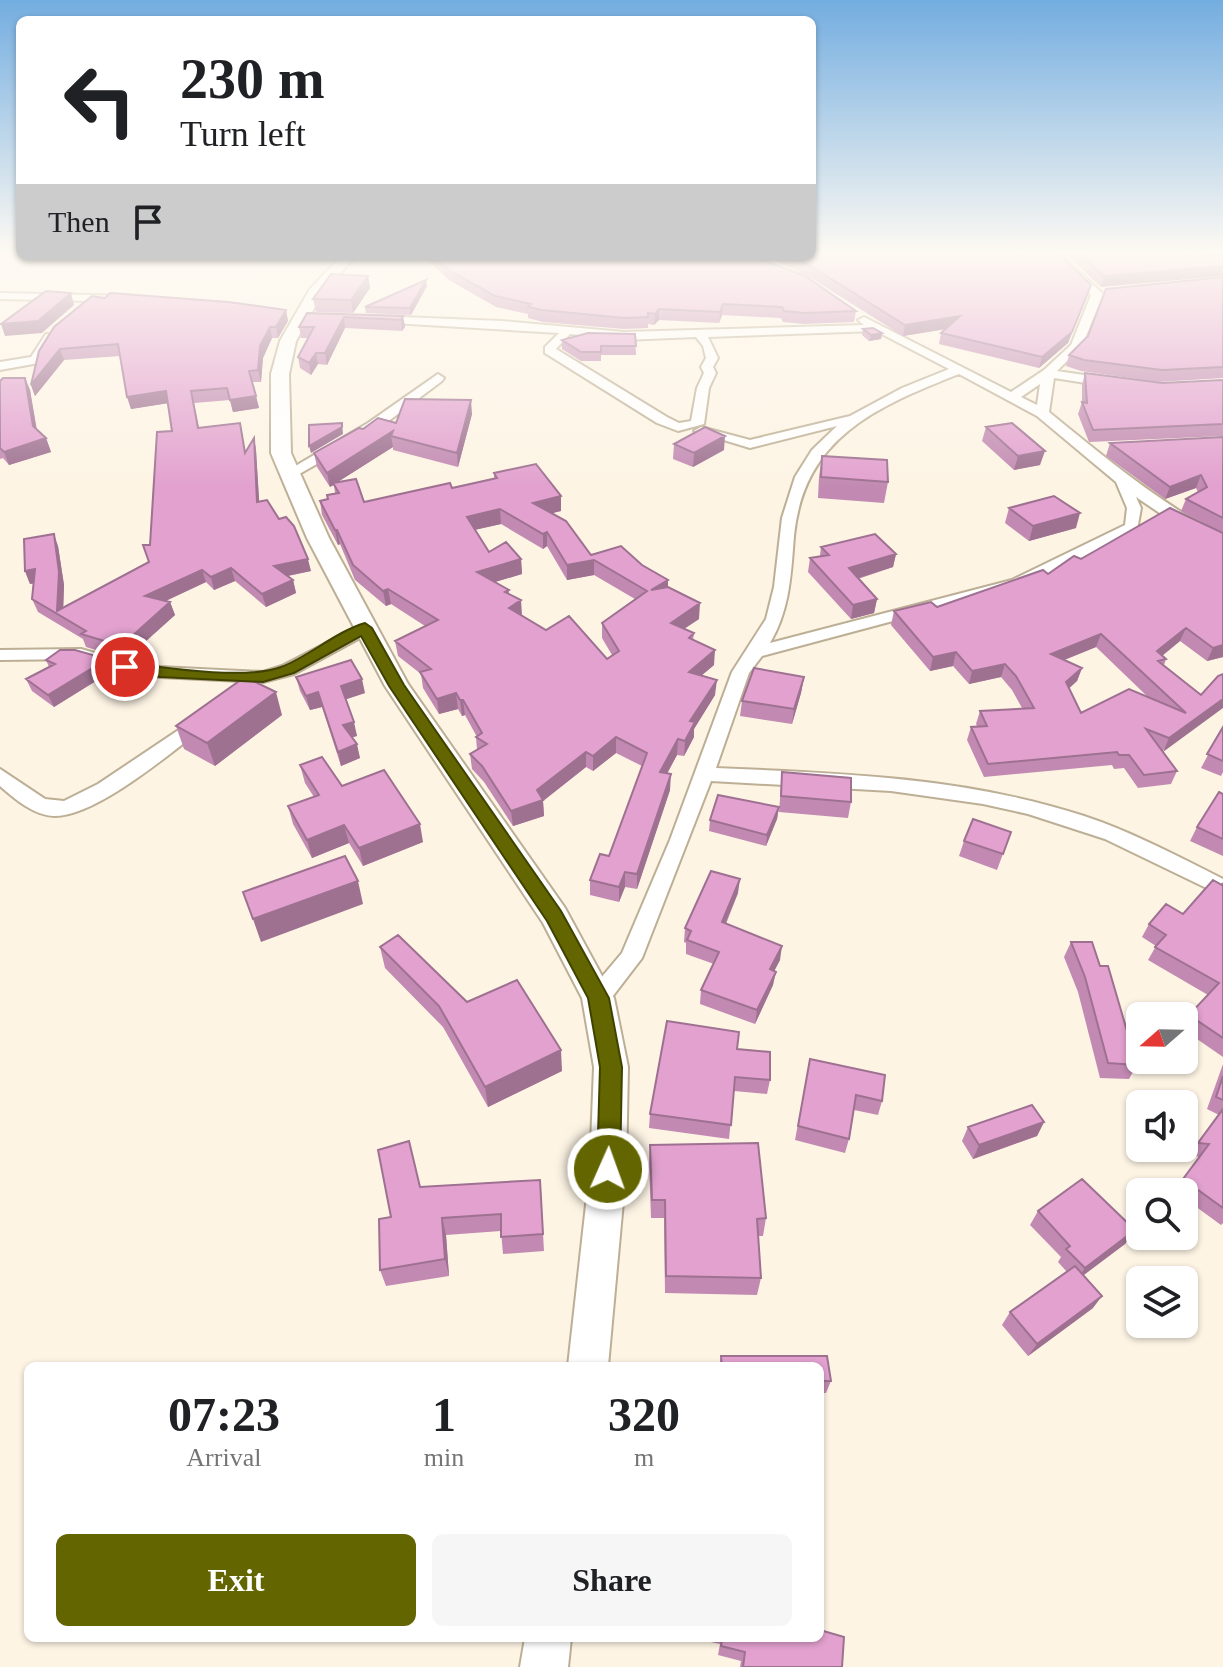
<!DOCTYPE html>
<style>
:root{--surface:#fff;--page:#f6f6f6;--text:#202124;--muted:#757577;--accent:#636500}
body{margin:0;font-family:Georgia,serif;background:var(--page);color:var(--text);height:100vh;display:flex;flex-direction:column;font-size:30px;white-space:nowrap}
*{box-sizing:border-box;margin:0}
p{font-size:26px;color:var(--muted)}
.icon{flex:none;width:44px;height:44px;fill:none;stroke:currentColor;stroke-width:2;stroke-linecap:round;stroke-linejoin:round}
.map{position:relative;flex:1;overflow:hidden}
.drawer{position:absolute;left:24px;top:1362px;width:800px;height:280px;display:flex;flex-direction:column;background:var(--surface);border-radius:12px;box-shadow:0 2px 6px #0004}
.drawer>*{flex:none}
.hud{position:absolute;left:16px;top:16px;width:800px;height:244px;border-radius:12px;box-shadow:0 2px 6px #0004;background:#fff;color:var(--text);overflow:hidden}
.needle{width:52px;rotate:250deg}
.fabs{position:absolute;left:1126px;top:1002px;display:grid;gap:16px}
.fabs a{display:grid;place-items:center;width:72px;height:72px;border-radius:12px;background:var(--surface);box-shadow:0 2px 6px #0004;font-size:40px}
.pin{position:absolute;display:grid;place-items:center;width:68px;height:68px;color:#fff;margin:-34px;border:4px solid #fff;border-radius:50%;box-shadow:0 2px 8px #0007}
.me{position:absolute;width:88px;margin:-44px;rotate:2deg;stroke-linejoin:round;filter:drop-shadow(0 0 6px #0008)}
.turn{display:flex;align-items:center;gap:28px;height:168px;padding:0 32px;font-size:36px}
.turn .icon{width:104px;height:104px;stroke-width:2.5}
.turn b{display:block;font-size:56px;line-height:68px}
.then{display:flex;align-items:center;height:76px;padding:0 32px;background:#0003;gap:16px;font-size:30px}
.eta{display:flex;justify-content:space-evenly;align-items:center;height:136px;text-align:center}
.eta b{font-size:48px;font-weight:700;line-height:56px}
.action{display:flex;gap:16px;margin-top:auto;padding:16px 32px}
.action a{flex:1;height:92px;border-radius:12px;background:var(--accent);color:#fff;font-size:32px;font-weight:700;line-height:92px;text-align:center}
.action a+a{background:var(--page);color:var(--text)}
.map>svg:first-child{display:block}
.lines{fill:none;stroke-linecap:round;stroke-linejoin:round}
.minor-casing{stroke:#bdaf95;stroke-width:4}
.secondary-casing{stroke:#bdaf95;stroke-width:4}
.path{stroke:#b4ac9e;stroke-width:2;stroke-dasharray:5 2;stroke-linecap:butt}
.minor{fill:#fff;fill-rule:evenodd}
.secondary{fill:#fff;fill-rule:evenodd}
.wall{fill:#c28ab2;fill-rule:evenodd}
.shaded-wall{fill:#9e7191}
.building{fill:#e2a1cf;stroke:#9e7191;stroke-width:2;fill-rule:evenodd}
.route{fill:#636500;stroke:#404200;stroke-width:2}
</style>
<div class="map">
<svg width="1223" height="1667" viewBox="0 0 1223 1667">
<rect width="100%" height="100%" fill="#fdf4e4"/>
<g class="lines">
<!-- minor casing -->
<g class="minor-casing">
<path id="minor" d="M1048,253H1059L1103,294L1082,346L1057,371L1111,379L1117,383L1111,387L1054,378L1049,412C1105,458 1159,502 1223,537V548L1170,520L1136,497L1141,508L1137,530L1024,586L762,656L749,673L716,768C840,773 965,777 1084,816C1132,832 1178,856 1223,879V896L1105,839L1028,814L983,804L891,791L711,781L642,958L606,1005L598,1007L590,1005L587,998L590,991L622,953L670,840L732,672L766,619L774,587L782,518L795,477L812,450L837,426L750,448L694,431L701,427L750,440L850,416L902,388L949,369L876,331L708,337L718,358L713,367L716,373L709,388L704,424L678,431L657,423L545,353V347L559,333L376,322L370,319L376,316L502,321L624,332L864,325L858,320L864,317L1011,392L1044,370L1071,345L1091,295ZM570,334L624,340L696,337L703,346L706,358L701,367L704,373L697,388L691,421L679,423L667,417L556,349ZM959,374L1037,416L1116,482L1127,508L1125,525L1012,580L770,643C790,609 791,574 794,536C804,437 876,407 959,374ZM1040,384L1037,405L1021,397Z
M0,293L133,296L139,299L133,302L0,299Z
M46,334L56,336L39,363L0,370V362L31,357Z
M438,374L444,378L442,381L378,429L294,477L282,474L368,423Z
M365,623L371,624L373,628L371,632L294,674L263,682L160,677L125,672L80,659L0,660V650L81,649L126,662L160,667L263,672L282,666Z
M201,715L210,721L207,725C173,751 96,817 54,816C33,815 15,799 0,786V769L45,799L64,801L98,784Z"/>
</g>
<!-- secondary casing -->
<g class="secondary-casing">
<path id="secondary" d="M341,256H356L322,294L296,341L289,374L291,453L329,538L408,684L565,908L614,998L628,1067L626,1169L608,1366H568L590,1169L594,1067L582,998L543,923L385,686L307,538L271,453V374L280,341L310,289Z
M525,1638H571L568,1667H520Z"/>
</g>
<!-- path -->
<path class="path" d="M1186,253L1223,256"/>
<!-- minor -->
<use href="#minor" class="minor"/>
<!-- secondary -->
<use href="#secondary" class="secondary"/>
</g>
<!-- wall -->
<path class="wall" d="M1064,253H1188L1101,287Z
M423,256H752L856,311L854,322L804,324L783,322L781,318L722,315L719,323L659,320L654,325L648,324V328L624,329L543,322L528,318V314L496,307L449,280Z
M757,256H812L1087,296L1068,343L1039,368L939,344L941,333L946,329L903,336L811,278L774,260Z
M368,276L370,288L353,313L316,312L313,299Z
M1223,277V378L1158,382L1081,371L1066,366L1069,355Z
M427,286L411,315L366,313L365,307Z
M286,310L288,321L278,338H272L263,358L261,382H252L259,408L233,412L230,400L194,403L199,428L246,452L254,438L256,450L259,502L311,571L288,576L293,580L296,593L266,607L235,581L214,590L206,582L166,601L170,602L175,615L126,659L86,647L83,639L38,612L32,599L34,583L30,584L25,571L58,546L64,585L63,608L149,562L150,545L172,431L168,403L131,409L120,356L64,360L35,396L31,385L39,351Z
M307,313L403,316L405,327L402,331L345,328L327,365L318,364L311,375L300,368L298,357L308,338H301L299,327Z
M863,329L882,333L881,339L869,341L862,335Z
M635,334L636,355H601V361H581L562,349V340Z
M1085,373L1162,383L1223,380V436L1089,442L1078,414L1082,402V385Z
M25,378L30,390L37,430L46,438L51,452L9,465L3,458L0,459V381Z
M472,414L458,467L393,450V447L337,482L364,502L452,488L494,478V473L561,511L551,513L591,555L642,565L668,587L699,619L684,629L694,633L693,640L714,665L702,675L715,695L694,729V737L684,756L677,755L667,774L670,790L637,889L625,887L619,902L590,895V880L609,856L642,766L616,753L593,771L586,767L543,801L544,816L513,826L484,782L472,769L470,754L477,750L476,737H477L465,715L462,716L458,709L439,714L423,688L421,674L398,656L395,641L425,626L391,604L386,606L355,580L340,544L338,545L322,515L320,501L328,499L327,495L335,493L334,485L330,487L317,467L314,453L363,429L396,423ZM501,524L543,549L547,546L567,580L594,575L635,599L602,623V638L612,655L607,659L546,630L522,615L509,595V590L495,582L522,574L521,559L489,552L475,530Z
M986,427L1040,465L1014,470L982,441Z
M1223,437V657L1207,661L1180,641L1162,656L1166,659L1164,665L1201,695L1163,751L1177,771L1171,784L1138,788L1124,768L1114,769L1112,765L984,777L967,740L971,727L977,726L976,724L980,711L1022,708L1012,690L1001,677L969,684L953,666L930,671L891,625L894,611L937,607L1048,574L1081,559L1218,531L1181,511L1186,499L1198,492L1196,488L1165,499L1106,456L1110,443ZM1096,647L1149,698L1081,713L1069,688L1077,681L1082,668L1064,660Z
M674,444L724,450L693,467L673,459Z
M822,456L888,482L884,503L818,498L819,477Z
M1009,508L1076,528L1029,541L1005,523Z
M821,547L896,554L893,567L858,579L877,599L874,613L851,619L808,572L810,558L820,556Z
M46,660L112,671L54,707L32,691L26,679L49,667Z
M296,677L365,693L346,699L357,736L352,737L360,758L341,766L322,707L310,710L300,691Z
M804,677L801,693L792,724L740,716L742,701Z
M282,715L215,766L184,749L176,726Z
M1223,727V772L1221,776L1201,768Z
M300,765L342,786L423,842L363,866L349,843L312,858L293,824L288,806L314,797L305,783Z
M782,772L851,802L848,818L779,812Z
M1223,794V856L1190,841L1197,827Z
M779,807L777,819L766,846L709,831L710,820Z
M1011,832L997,870L959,856L964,841Z
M1223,883V1057L1184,1030V1023L1189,1015L1208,995L1148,960L1156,946L1142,937L1149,924L1183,914Z
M738,893L726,924L780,960L774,971L773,985L755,1024L700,1004L701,990L714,964L686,954V943L684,942L685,928Z
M1071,942L1137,1065L1129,1079L1100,1078L1078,992L1064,957Z
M380,947L467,1002L562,1071L488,1107L443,1027L385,968Z
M737,1049L770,1080L767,1094L734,1091L729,1139L649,1128L650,1114Z
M810,1059L882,1101L878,1115L854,1110L849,1139L845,1153L795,1140Z
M1223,1064V1223L1221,1225L1184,1198V1192L1174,1191L1200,1157L1189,1155L1219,1115L1207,1109Z
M1044,1122L1037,1136L973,1159L962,1141L968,1127Z
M650,1145L766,1218L763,1236H758L761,1278L757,1295L665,1293L664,1218H651L649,1163Z
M1147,1148H1172L1168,1153L1148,1150Z
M540,1180L544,1251L503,1254L501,1231L446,1235L449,1276L386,1286L380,1270L391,1217L420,1187Z
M1038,1211L1135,1230L1125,1244L1083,1275L1093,1308L1028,1356L1002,1325L1010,1312L1067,1272L1058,1262L1061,1257L1030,1225Z
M721,1356H827L831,1381L826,1393H820V1366H719Z
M692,1638H820L842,1667H740L741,1661L718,1655L720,1644Z"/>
<!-- shaded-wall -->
<path class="shaded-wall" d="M1223,266V276L1101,287L1104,276Z
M368,276L370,288L353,313L351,300Z
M426,280L427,286L411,315L410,308Z
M1091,285L1068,343L1039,368L1042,357Z
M71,293L74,305L42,333L5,336L1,324Z
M723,304L722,315L719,323L720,312Z
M659,309V320L654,325L655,314Z
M286,310L288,321L278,338L276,327Z
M403,316L405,327L402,331L401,320Z
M960,316L958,327L903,336L905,325Z
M344,317L345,328L327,365L325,353Z
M270,327L272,338L263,358L261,382L258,370L260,346Z
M882,333L881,339L869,341L871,335Z
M60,349L64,360L35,396L31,385Z
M316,353L318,364L311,375L309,363Z
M25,378L30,390L38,439L33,426Z
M166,391L169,403L131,409L127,397Z
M256,396L259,408L233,412L230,400Z
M471,400L472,414L458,467L457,453Z
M342,423L343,434L311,453L309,446Z
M393,431L391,436L393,447L330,487L327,473Z
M725,436L724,450L693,467L694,453Z
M46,438L51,452L9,465L4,452Z
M254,438L256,450L260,514L257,502Z
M1045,451L1040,465L1014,470L1018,456Z
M1201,475L1196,488L1165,499L1170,487Z
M561,496V511L534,518L533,503Z
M500,509L501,524L469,531L467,517Z
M1080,513L1076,528L1029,541L1033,526Z
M335,530H337L340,544L338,545Z
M547,532V546L543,549V534Z
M54,534L58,546L64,585L63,617L57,611Z
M896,554L893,567L846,582L849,568Z
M308,559L311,571L277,578L274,566Z
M521,559L522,574L478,587L477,572Z
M594,560V575L567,580V565Z
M231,568L235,581L214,590L211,577Z
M35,569L40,582L30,584L25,571Z
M202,570L206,582L150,608L145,596Z
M293,580L296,593L266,607L262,594Z
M668,580V595L651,590Z
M388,589L391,604L386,606L383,591Z
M877,599L874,613L851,619L853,605Z
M521,600L522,615L509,608Z
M170,602L175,615L126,659L121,646Z
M700,603L699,619L670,638L671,623Z
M1186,628L1180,641L1152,664L1157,651Z
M1101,634L1096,647L1047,667L1051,654Z
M1223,645V657L1207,661L1213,648Z
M715,650L714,665L688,687L689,672Z
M956,652L953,666L930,671L933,657Z
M107,659L112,671L54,707L48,695Z
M1005,664L1001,677L969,684L972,671Z
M1082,668L1077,681L1062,695L1066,682Z
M804,677L801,693L792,724L794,709Z
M362,679L365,693L344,700L341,686Z
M717,680L715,695L694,729V737L684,756L685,741L690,721Z
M276,692L282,715L215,766L207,743Z
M318,692L322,707L310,710L306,696Z
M456,693L458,709L439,714L437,699Z
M1223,699V708L1163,752L1169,738Z
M460,700H463L465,715L462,716Z
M354,722L357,736L346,739L343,725Z
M616,737V753L593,771V756Z
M678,739L677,755L659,788L660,772Z
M357,744L360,758L341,766L338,752Z
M586,752V767L543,801L544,816L513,826L511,811Z
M671,774L670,790L637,889V874Z
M779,807L777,819L766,846L767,835Z
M420,824L423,842L363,866L359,848Z
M344,825L349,843L312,858L307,840Z
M625,872V887L619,902V887Z
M740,879L738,893L720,936L722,922Z
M358,881L363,904L261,942L253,919Z
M782,946L780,960L768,983L770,969Z
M776,972L773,985L755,1024L757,1010Z
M561,1050L562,1071L488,1107L485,1087Z
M1044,1122L1037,1136L973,1159L979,1145Z
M442,1218L446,1235L449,1276L445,1259Z
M1135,1230L1125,1244L1076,1281L1085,1268Z
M1102,1296L1093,1308L1028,1356L1037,1344Z"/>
<!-- building -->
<path class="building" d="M812,253H1058L1091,285L1072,332L1042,357L941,333L960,316L905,325L812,267L788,256H812Z
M1078,253H1188L1195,258L1223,254V266L1104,276Z
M433,256H752L805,276L856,311L805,313L784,311L782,307L723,304L720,312L659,309L655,314L648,313V317L624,318L542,310L528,307L531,304L495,296L448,270Z
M331,274L368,276L351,300L313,299Z
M1223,277V367L1162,370L1084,360L1069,355L1088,336L1106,289Z
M426,280L410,308L365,307Z
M46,291L71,293L38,321L1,324Z
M110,293L228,302L286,310L276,327H270L260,346L258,370L249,371L256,396L230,400L227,388L191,391L198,428L240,423L245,453L254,438L257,502L267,500L279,519L286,517L294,526L308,559L274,566L293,580L262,594L231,568L211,577L202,570L145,596L170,602L121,646L81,634L86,631L32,599L35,569L25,571L24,539L54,534L59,572L57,611L149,562L143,545H150L157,432L172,431L166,391L127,397L118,344L60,349L31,385L39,351L54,327L92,296L105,298Z
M307,313L403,316L401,320L344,317L325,353H316L309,363L298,357L314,327H299Z
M873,328L882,333L871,335L863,329Z
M588,333L635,334L636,346H601V352H581L562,340Z
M1085,373L1162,383L1223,380V424L1093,430L1082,402L1087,403Z
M3,378H25L33,426L46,438L4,452L0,448V381Z
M405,399L471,400L457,453L391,436L393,431L327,473L314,453L359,428L363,429L378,418L396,423Z
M342,423V427L309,446V425Z
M1012,423L1045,451L1018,456L986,427Z
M705,427L725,436L694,453L674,444Z
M1223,437V518L1186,499L1207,487L1201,475L1170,487L1110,443Z
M822,456L887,460L888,482L821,477Z
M536,464L561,496L533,503L566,521L591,555L621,546L642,565L668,580L651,590L668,587L700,603L671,623L694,633L689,638L715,650L689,672L717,680L690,721L695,722L685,741L678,739L660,772L671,774L637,874L625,872L619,887L590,880L600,854L609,856L647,753L616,737L593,756L586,752L537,790L543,800L511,811L482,766L470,754L487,744L476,737L482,733L463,700H460L456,693L437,699L420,672L431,669L395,641L438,620L388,589L383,591L353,565L337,530H335L320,501L328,499L327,495L339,493L333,483L356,479L364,502L450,483L452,488L497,478L494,473ZM500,509L543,534L547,532L567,565L594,560L647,591L602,623L619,651L607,659L569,616L546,630L509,608L521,600L505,592L509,590L477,572L521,559L506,542L489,552L467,517Z
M1054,496L1080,513L1033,526L1009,508Z
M1170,508L1223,533V645L1213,648L1186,628L1157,651L1166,659L1158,661L1201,695L1218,676L1223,674V699L1169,738L1146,729L1177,771L1144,775L1129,755H1119L1117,752L988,764L971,727L987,726L980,711L1034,708L1016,676L1005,664L972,671L956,652L933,657L894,611L931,602L937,607L1043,570L1048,574L1074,556L1081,559ZM1101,634L1186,713L1129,689L1081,713L1066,682L1082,668L1051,654Z
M875,534L896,554L849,568L877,599L853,605L810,558L829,555L821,547Z
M60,650H75L107,659L48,695L26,679L55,664L46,660Z
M351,660L362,679L341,686L354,722L343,725L357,744L338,752L318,692L306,696L296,677Z
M754,668L804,677L794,709L742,701Z
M245,677L276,692L207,743L176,726Z
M1223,727V761L1207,754Z
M322,757L342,786L384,770L420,824L359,848L344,825L307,840L288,806L319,795L300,765Z
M782,772L851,778V802L781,796Z
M1219,792L1223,794V839L1197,827Z
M718,795L779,807L767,835L710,820Z
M973,819L1011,832L1003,854L964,841Z
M345,856L358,881L253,919L243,892Z
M711,871L740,879L722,922L782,946L770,969L776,972L757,1010L701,990L719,952L687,940L691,931L685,928Z
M1213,880L1222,885L1223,883V1038L1189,1015L1219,983L1155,947L1166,935L1149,924L1166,904L1183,914Z
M398,935L467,1002L517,980L561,1050L485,1087L439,1006L380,947Z
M1071,942H1092L1100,966H1108L1137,1065L1108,1063L1085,977Z
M667,1021L739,1032L737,1049L770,1052V1080L735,1077L731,1125L650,1114Z
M810,1059L885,1075L882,1101L856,1095L849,1139L798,1126Z
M1223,1076V1100L1216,1097Z
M1032,1105L1044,1122L979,1145L968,1127Z
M1223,1109V1208L1183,1179L1209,1144L1198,1143Z
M409,1141L420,1187L540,1180L543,1234L501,1237V1214L442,1218L445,1259L380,1270L379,1219L391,1217L378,1150Z
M758,1143L766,1218L757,1219L761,1278L666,1276L665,1200H652L650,1145Z
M1082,1179L1135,1230L1085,1268L1066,1249L1070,1246L1038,1211Z
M1075,1266L1102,1296L1037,1344L1010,1312Z
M721,1356H827L831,1381H820V1366H722Z
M820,1630L844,1637L842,1667H743L745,1652L721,1646L722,1638H820Z"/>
<!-- sky -->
<linearGradient id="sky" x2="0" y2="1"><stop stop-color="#73ade0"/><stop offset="0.52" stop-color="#fefaf3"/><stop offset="1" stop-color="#fefaf3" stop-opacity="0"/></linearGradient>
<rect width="1223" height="487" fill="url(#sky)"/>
<!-- route -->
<path class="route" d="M365,623L372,628L404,685L561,911L609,998L622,1067L620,1169L617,1177L608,1180L600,1177L597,1169L600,1067L588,998L547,921L389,686L361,636L294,673L263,682L160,677L125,671L117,667L125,662C163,668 246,680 281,667C310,656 335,632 365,623Z"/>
</svg>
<div class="fabs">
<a><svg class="needle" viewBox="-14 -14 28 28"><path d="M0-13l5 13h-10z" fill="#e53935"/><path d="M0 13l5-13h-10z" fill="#757577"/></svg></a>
<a><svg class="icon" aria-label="sound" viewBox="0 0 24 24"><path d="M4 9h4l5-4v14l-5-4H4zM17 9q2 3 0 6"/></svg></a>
<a><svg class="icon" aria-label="search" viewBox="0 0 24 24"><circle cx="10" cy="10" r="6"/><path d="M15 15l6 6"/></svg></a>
<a><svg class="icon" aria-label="layers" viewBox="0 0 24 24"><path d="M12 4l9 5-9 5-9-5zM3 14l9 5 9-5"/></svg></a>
</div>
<div class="pin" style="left:125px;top:667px;background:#d93025"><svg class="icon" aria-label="arrive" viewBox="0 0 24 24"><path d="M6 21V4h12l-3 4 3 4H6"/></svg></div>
<svg class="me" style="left:608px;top:1169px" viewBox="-20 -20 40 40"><circle r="17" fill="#636500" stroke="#fff" stroke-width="3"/><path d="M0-11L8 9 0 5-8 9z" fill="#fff"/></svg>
<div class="hud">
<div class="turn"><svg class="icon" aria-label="left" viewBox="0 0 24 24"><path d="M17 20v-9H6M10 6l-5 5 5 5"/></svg><div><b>230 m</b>Turn left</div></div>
<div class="then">Then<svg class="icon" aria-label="arrive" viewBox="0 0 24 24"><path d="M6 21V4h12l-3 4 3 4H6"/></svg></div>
</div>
<section class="drawer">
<div class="eta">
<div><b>07:23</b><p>Arrival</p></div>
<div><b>1</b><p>min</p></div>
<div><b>320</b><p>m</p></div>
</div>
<div class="action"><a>Exit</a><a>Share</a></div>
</section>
</div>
